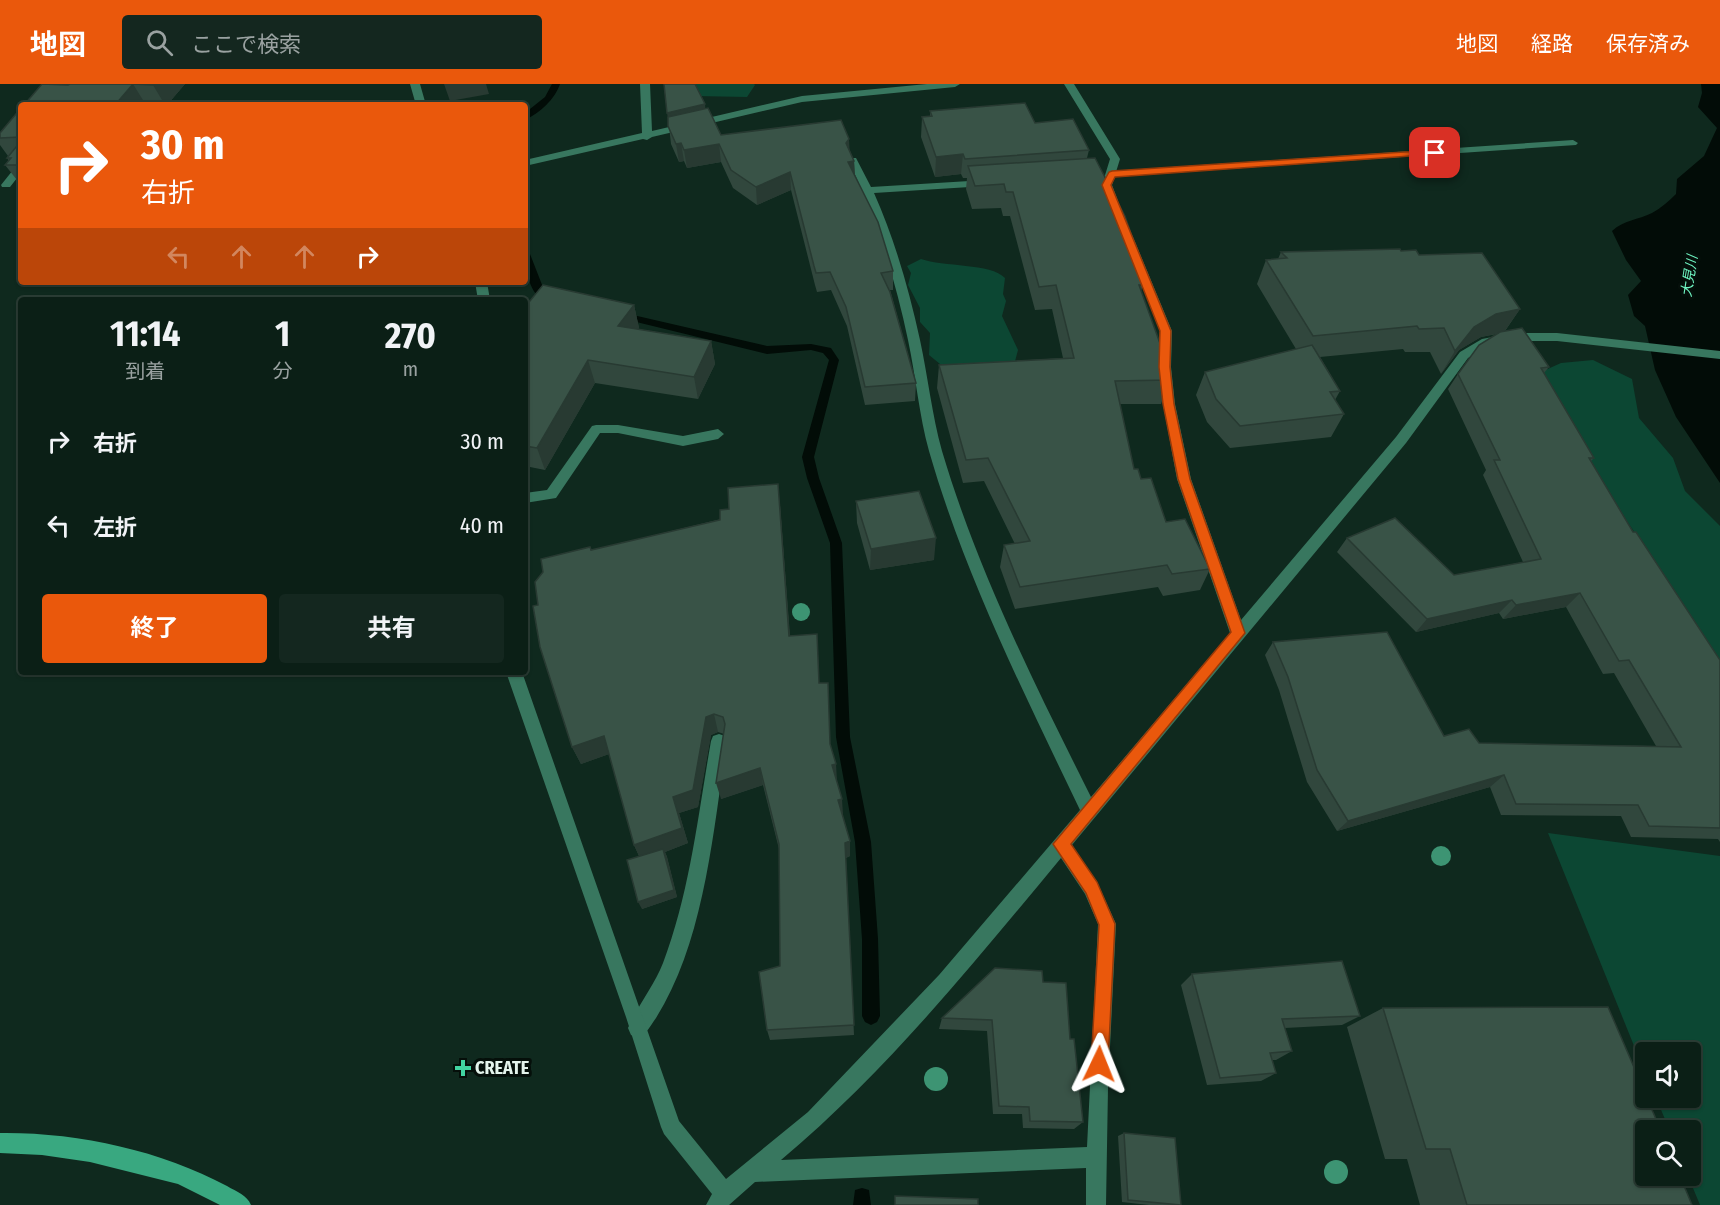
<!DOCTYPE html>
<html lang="ja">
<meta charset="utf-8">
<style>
:root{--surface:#0b1f16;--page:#14271f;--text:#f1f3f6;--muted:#9aa2a1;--line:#2b3d35;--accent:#ea580c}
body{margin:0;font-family:"Fira Sans Condensed","Noto Sans JP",sans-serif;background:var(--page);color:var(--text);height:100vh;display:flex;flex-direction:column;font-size:22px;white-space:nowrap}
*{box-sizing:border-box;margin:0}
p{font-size:20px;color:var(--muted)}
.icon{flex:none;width:33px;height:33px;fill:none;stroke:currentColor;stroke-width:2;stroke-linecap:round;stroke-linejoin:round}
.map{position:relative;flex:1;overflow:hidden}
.side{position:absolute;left:18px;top:213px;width:510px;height:378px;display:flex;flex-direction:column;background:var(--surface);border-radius:6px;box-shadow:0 2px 4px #0004,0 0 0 2px var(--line)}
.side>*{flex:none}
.banner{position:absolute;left:18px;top:18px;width:510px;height:183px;border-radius:6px;box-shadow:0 2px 4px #0004,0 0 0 2px var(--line);background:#ea580c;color:#fff;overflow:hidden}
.fabs{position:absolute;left:1635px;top:958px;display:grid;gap:12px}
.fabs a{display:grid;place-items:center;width:66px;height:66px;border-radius:6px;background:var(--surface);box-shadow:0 2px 4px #0004,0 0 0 2px var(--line);font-size:30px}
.pin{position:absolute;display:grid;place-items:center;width:51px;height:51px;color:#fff;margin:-26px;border-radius:12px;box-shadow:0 3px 9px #0006}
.me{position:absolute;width:66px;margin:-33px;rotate:2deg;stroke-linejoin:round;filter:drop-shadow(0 0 4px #0008)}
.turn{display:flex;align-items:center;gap:21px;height:126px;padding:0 24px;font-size:27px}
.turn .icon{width:78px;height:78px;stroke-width:2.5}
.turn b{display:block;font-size:42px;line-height:51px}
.lanes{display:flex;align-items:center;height:57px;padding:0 24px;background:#0003;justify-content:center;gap:30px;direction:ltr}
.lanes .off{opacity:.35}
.eta{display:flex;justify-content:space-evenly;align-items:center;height:102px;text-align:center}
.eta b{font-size:36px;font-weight:700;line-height:42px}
.cta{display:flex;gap:12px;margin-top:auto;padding:12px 24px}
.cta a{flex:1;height:69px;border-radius:6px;background:var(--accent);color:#fff;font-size:24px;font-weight:700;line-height:69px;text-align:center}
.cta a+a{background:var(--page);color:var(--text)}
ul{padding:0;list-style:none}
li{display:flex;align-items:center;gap:18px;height:84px;padding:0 24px}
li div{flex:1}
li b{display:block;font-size:22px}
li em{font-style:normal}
header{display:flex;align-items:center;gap:36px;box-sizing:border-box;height:84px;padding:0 30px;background:var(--accent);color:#fff}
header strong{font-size:28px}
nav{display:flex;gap:33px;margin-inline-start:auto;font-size:21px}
.search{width:420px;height:54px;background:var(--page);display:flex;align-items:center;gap:15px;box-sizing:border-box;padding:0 21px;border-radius:6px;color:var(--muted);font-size:22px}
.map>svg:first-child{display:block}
.green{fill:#0c4733}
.water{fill:#020c07}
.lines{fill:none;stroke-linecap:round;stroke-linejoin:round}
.stream{fill:#020c07;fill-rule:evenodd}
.lane{fill:#38775f;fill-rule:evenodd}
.street{fill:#38775f;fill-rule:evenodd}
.secondary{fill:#39a880;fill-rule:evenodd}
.tree{fill:#3d9473}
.wall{fill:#31473d}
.shaded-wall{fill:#283a32}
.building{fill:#395347;stroke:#283a32;stroke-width:1.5}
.route{fill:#ea580c;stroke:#983908;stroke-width:1.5}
.poi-dot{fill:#41d4a1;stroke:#050f0a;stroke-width:2}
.labels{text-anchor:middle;stroke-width:6;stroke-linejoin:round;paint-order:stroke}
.far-water-label{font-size:14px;font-style:italic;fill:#6ff7c3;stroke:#050f0a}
.near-poi-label{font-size:18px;font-weight:bold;fill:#e4f4ec;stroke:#050f0a;text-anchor:start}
</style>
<header>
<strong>地図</strong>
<div class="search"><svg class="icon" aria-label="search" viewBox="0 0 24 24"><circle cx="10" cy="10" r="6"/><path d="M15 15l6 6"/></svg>ここで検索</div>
<nav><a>地図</a><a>経路</a><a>保存済み</a></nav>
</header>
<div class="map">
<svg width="1720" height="1121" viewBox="0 0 1720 1121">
<rect width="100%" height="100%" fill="#0f291e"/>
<!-- green -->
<path class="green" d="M687,0H754L755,1L747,13L695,12Z
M921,175C943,183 991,179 1005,194L1003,210L1006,217L1002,232L1018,266L1014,281L958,288L940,280L929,271L930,249L920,238V224L908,201L911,189L907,182Z
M1593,276L1632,295L1639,334L1673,374L1685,407L1720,442V621L1637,452L1597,393L1541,288L1561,279Z
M1548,749L1720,772V1121H1700L1688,1092H1690V1047H1670L1656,1014H1690V969H1646L1645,989Z"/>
<!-- water -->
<path class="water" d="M1701,0H1720V399L1676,333L1655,286L1645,242L1634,232L1628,211L1641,197L1626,176L1612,147C1624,136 1638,136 1652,129C1661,124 1669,117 1676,110L1677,95L1704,72L1717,44L1698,23L1702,9Z"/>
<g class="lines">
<!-- stream -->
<path class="stream" d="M552,0H560C555,15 540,29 525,36V29L545,13Z
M525,167L530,170L546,211L555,213V217C530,221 525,186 525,167Z
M620,228L767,262L811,260L831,264L839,276L814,373L819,394L842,459L850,653L871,758L878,855L880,932L877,938L871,941L865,938L862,932V855L855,758L836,653L830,459L807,394L802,373L829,276L823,269L811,266L767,270L616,233L615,231Z
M862,1104L869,1106L871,1121H853L855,1106Z"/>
<!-- lane -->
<path class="lane" d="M1573,56L1578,59L1576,61L1112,93L1107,90L1112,87Z
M719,650L725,652L727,657C713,747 705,856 656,934C650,942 647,950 638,954L631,951L628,944C638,921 654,902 663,879C690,808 698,731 711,657L713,652Z"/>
<!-- street -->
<path class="street" d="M410,0H420L426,21H416Z
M640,0H650L652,47L802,12L927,0H960L955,3L802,18L652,53L647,56L643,55L525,82V76L642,49Z
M1064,0H1074L1120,75L1112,101L1118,117L1117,119H1109L1102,101L1110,75Z
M850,74H856L871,103L986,96L991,99L986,102L874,109C895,156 909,206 920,256C928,293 932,331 942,367C978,488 1035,601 1091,713L1230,549L1177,395L1163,320L1159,283L1160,247L1123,153L1124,151H1132L1133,153L1172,247L1171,283L1175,320L1191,395L1241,536L1396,353L1460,268L1482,255L1513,249H1557L1720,267V275L1557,257H1513L1489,261L1468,274L1406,359L1072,761L1097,798L1116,840L1108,1004L1106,1121H1086V1084L755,1098L729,1121H706L712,1110L664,1050L661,1043L626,933L506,588H522L679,1037L726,1095L808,1028L939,891L1080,726C1024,609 965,492 929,367C919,331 916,293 908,256C895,194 876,133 848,76ZM1061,774L1085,810L1098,840L1087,1063L781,1076C886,988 973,880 1061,774Z
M21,80V89L10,103H2L1,101L17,81Z
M475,198H487L490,216H478Z
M596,341H618L683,352L718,345L724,350L718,355L683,362L618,349H600L556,414L525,419V409L547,406L592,342Z"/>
<!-- secondary -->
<path class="secondary" d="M0,1049C76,1048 160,1066 227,1102C237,1108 247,1111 251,1121H220L178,1100L90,1078L42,1071L0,1069Z"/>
</g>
<!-- trees -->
<g class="tree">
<circle cx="801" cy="528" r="9"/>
<circle cx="1441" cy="772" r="10"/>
<circle cx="936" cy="995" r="12"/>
<circle cx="1336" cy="1088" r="12"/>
</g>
<!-- wall -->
<path class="wall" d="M42,0H185L167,21H24Z
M705,20V24L721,51L850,67L854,77L855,91L893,187V206H890L916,299L915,317L865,321L847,242L831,206L817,208L815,201L791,106L757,121L733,104L721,78L687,84L684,77L679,78L671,60L668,33Z
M21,24V101L5,81L9,77L7,74L8,72L0,61V49Z
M930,27L1035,39L1089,66L1087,74L1137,167L1135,174L1143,201L1141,207L1169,296L1161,320H1120L1134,385L1141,395L1166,438L1210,485L1200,506L1163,512L1158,503L1015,525L1000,483L1004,461L1015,460L984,397L963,399L937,304L939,281L1063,274L1052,225L1035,226L1010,132H1003L1001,124L972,125L966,105L967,94H963L961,90L935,93L921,53L922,33H930Z
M1401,167L1419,171L1520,225L1505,247L1549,283L1544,289L1594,374L1591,377L1633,448L1720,576V758L1718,755L1631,753L1621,732L1501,731L1490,703L1337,747L1307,698L1279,606L1265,571L1273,558L1444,652L1479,659L1656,662L1614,589L1603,590L1566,523L1503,535L1499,529L1416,548L1337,468L1347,454L1454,491L1523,478L1483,391L1486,386L1448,305L1458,290L1497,250L1481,253L1459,266L1441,290L1430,268H1405L1403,265L1320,273L1340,307L1335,316L1344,330L1331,353L1230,364L1207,338L1196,311L1205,288L1296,265L1257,200L1266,176L1278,175L1281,168Z
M634,221L639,244L638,245L711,257L715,280L698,315L595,299L545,386L525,382V223Z
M856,417L934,476L870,486L857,439Z
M780,421L790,552L818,570L819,599L850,772L846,774L854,951L770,956L767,946L780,882L779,765L763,701L721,715L724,650L718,648L711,651L698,723L679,729L688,759L665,768L667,773L677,813L642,825L639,772L634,761L609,670L581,680L572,663L538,521L543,488L592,466Z
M1192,890L1360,932L1342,941L1285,944L1292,967L1276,976H1272L1276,989L1261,997L1207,1001L1181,901Z
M1043,898L1070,955L1083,1038L1074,1045L1023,1044L1022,1030H993L987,947L939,945L942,934Z
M1383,924L1692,1121H1420L1407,1075H1385L1347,943Z
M1124,1049L1181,1121H1149L1122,1118L1118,1052Z"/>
<!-- shaded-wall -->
<path class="shaded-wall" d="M54,0H96L69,19L54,1Z
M133,0L146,21H115Z
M154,0H185L167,21H165L153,1Z
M444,0H486L489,10L450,17Z
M705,20L706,32L669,41L667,29Z
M849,55L850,73L846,59Z
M681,59L684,77L679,78L676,60Z
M719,60L721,78L687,84L684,66Z
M963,70L961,90L935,93L936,73Z
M854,77L855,95L848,78Z
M790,88L791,106L757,121L756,103Z
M634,221L639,244L624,265L618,242Z
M1520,225L1504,248L1481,253L1459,266L1441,290L1455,267L1474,243L1496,230Z
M711,257L715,280L698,315L694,293Z
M588,276L595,299L545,386L537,364Z
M778,400L780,421L791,571L789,552Z
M936,454L934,476L870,486L871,465Z
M1580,509L1566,523L1503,535L1516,521Z
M1512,516L1499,529L1416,548L1427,535Z
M714,630L718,648L711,651L698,723L679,729L688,759L665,768L667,773L677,813L642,825L638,818L641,776L634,761L673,713L706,633Z
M604,652L612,669L581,680L572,663Z
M836,680L837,697L832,681Z
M760,684L763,701L721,715L716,699Z
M1504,691L1490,703L1337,747L1348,737Z
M842,715L843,731L838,732V716Z
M850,757V772L845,774V759Z"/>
<!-- building -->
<path class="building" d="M42,0L68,1L70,0H154L153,1L133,0L115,21H24Z
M664,0H695L705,20L667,29Z
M1025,19L1035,39L1073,35L1089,66L965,75L963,70L936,73L922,33L932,32L930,27Z
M21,24V53L0,54V49Z
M708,24L721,51L841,36L849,55L846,59L854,77L848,78L878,138L893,187L881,189L890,208L916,299L865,303L846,223L830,188L816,189L814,182L790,88L756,103L731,86L719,60L684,66L681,59L676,60L668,42V33Z
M21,57V81H5L11,74H7Z
M1095,74L1125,132L1137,167L1133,168L1143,201H1139L1166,276L1169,296L1115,297L1134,385H1138L1141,395L1151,394L1166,438L1185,435L1210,485L1172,490L1167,481L1020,503L1004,461L1030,457L988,374L966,376L939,281L1074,274L1056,201L1039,203L1013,108H1006L1004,100L975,102L968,82Z
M1400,165L1401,167L1416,166L1419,171L1482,169L1520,225L1496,230L1474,243L1455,267L1444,244L1419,245L1417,242L1313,252L1266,176L1287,174L1281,168Z
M543,201L634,221L618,242L711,257L694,293L588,276L537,364L525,362V223Z
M1522,244L1549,283L1541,284L1594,374H1589L1633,448H1636L1720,576V744L1649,742L1638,721L1516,720L1504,691L1348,737L1317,686L1288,593L1273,558L1387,548L1444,652L1469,645L1479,659L1681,663L1629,576L1619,577L1580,509L1516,521L1512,516L1427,535L1347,454L1395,434L1454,491L1541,475L1494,376H1500L1458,290L1479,261L1500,248Z
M1312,261L1340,307L1330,308L1344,330L1240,342L1216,315L1205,288Z
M778,400L789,552L817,550L819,599H828L830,660L836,680L832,681L842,715L838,716L850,757L845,759L854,941L767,946L759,888L780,882L779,760L760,684L716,699L725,640L723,633L714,630L706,633L693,706L673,713L682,744L634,761L604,652L572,663L540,563L533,522L538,521L535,498L543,488L541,475L590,463L591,466L720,436V426L729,425L728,404Z
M919,407L936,454L871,465L856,417Z
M663,765L674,806L638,818L627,776Z
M1342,877L1360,932L1282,935L1292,967L1270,969L1276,989L1220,994L1192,890Z
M995,884L1042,887L1043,898L1066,899L1070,955H1074L1083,1038L1030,1037L1029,1023L999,1022L992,936L942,934Z
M1608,923L1646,1011V1014H1647L1661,1047H1646V1092H1680L1692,1121H1467L1450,1065H1426L1383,924Z
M1124,1049L1175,1054L1181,1121L1128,1116Z
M895,1112L978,1115V1121H895Z"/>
<!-- route -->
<path class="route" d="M1435,66L1438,67V70L1115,93L1111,101L1171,247L1170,283L1174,320L1190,395L1245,549L1071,760L1097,798L1115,840L1108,980L1106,986L1099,988L1093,986L1091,980L1099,841L1086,809L1053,760L1231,548L1178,395L1163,320L1159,283L1160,247L1102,101L1109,88L1112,87Z"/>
<!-- markers -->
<path class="poi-dot" d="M460 975h6v6h6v6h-6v6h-6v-6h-6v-6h6z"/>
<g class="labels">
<!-- far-water labels -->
<g class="far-water-label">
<text transform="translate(1689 192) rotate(-81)" y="5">大見川</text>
</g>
<!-- near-poi labels -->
<g class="near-poi-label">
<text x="475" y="990">CREATE</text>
</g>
</g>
</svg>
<div class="fabs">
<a><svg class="icon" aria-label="sound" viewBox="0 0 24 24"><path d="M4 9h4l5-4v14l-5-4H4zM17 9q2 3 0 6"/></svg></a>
<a><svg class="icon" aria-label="search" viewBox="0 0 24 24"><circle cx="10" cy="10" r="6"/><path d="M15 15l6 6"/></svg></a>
</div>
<div class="pin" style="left:1435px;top:69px;background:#d93025"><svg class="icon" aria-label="arrive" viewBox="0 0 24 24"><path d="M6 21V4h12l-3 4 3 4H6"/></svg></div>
<svg class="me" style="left:1099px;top:980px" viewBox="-20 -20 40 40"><path d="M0-17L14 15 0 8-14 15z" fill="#ea580c" stroke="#fff" stroke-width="4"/></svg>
<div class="banner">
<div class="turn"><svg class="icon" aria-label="right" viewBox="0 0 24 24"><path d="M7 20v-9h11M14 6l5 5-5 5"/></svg><div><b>30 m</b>右折</div></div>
<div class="lanes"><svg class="icon off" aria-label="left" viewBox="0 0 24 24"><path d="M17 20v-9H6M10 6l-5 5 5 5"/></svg><svg class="icon off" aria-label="ahead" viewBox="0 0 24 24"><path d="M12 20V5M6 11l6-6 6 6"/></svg><svg class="icon off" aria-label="ahead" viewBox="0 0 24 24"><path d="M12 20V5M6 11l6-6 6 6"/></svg><svg class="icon" aria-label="right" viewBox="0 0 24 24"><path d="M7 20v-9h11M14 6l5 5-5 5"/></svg></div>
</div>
<section class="side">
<div class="eta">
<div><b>11:14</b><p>到着</p></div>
<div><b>1</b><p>分</p></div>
<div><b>270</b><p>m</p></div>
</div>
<ul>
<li><svg class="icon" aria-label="right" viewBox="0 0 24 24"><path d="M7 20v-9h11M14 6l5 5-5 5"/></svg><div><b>右折</b></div><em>30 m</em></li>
<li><svg class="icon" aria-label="left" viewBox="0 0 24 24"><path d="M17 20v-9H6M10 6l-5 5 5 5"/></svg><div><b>左折</b></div><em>40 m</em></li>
</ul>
<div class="cta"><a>終了</a><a>共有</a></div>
</section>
</div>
